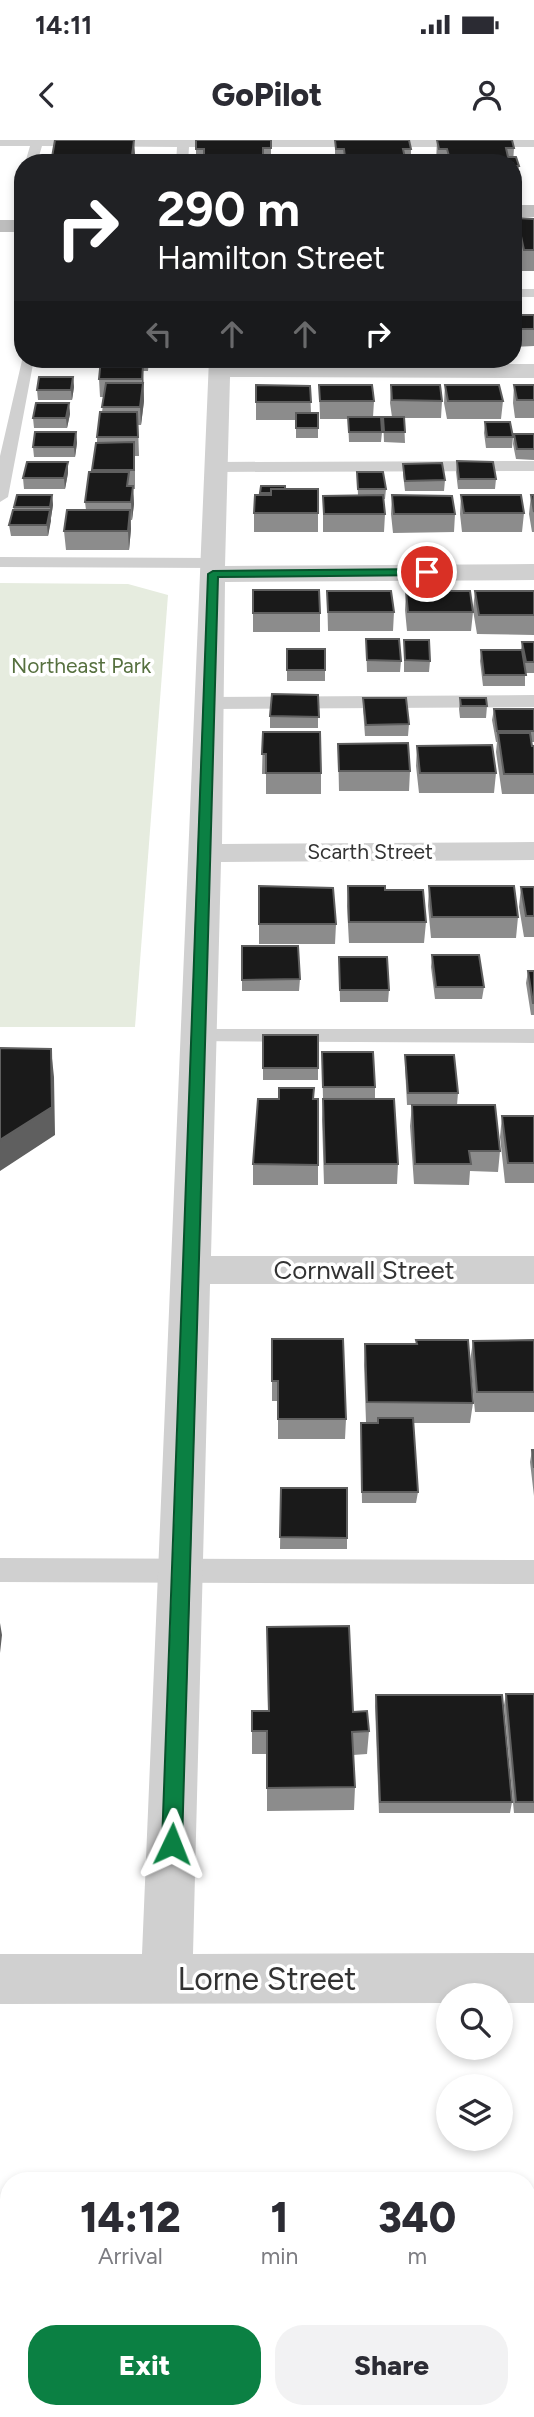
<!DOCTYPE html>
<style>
:root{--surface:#fff;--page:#f2f2f3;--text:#2b2b33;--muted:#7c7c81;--accent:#0b8043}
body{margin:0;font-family:Figtree,sans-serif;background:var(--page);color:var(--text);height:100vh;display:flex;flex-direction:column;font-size:26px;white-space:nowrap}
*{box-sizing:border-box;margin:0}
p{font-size:23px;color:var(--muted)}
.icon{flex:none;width:38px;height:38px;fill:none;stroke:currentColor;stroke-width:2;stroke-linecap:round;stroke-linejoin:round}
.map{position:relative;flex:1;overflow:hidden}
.side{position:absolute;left:0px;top:2032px;width:536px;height:247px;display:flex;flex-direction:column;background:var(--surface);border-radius:28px 28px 0 0;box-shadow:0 4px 10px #0003}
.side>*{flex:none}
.guide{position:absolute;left:14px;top:14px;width:508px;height:214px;border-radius:28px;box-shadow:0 4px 10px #0003;background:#202124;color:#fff;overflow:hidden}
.fabs{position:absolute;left:436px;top:1843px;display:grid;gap:14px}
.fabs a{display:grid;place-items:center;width:77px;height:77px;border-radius:50%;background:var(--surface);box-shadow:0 4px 10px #0003;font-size:35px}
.pin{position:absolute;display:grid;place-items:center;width:60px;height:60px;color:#fff;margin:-30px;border:4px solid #fff;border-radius:50%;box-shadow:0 2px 7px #0007}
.me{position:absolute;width:77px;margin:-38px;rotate:2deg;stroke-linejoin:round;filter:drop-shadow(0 0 5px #0008)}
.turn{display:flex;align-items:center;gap:24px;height:147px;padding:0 28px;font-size:32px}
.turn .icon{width:91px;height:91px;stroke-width:2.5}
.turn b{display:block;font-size:49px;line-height:60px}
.lanes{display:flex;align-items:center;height:66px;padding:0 28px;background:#0003;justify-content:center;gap:35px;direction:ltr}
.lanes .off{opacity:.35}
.eta{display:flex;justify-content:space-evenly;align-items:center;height:119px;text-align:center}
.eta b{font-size:42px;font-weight:800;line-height:49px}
.cta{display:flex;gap:14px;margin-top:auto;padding:14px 28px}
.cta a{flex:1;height:80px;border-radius:28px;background:var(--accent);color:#fff;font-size:28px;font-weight:800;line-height:80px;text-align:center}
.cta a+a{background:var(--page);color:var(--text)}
.status{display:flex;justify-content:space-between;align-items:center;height:49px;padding:0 35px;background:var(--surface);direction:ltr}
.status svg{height:19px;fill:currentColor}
header{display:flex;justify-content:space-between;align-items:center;height:91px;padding:0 28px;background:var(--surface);font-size:32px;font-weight:800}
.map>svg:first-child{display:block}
.green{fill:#e6ecdf}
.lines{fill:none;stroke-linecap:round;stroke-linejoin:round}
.service{fill:#d0d0d0;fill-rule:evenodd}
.minor{fill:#d0d0d0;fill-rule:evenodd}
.secondary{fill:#bdbdbd;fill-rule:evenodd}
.wall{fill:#8c8c8c}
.shaded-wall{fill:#5f5f5f}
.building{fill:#1a1a1a;stroke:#5f5f5f;stroke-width:2}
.route{fill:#0b8043;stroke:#07532c;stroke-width:2}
.labels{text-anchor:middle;stroke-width:7;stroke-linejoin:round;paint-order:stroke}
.far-park-label{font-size:21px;fill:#56703f;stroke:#fff}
.far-street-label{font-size:21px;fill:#333;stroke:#fff}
.street-label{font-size:26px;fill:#333;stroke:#fff}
.near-street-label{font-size:32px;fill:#333;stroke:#fff}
</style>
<div class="status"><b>14:11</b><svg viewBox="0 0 49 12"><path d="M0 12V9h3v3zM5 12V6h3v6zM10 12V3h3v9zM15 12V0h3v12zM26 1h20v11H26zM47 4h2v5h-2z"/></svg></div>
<header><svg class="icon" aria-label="back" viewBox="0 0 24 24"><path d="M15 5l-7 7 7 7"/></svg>GoPilot<svg class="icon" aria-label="person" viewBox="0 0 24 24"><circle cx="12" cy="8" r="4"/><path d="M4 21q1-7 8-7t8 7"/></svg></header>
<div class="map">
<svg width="534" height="2277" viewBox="0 0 534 2277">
<rect width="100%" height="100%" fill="#fff"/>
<!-- green -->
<path class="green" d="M0,443L128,444L168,455L135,887H0Z"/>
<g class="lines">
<!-- service -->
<path class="service" d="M0,0H534V7H189L188,23H176L177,7L42,6L37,23H25L30,6H0Z
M23,51V73H14L17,55Z
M513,149H534V157H513Z
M23,216V219H34L8,357L0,362V316Z
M534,321V331L216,332L208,327L216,322Z
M0,417L213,418L222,423L213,428L0,427Z
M534,555V567L207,569L197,563L207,557Z
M197,889H534V903L189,901L185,896L189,891Z
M0,1418L534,1420V1444L0,1442Z"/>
<!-- minor -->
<path class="minor" d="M209,219H231V224H534V238L230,237L225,426L534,424V440L225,442L222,704L534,702V720L221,722L211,1116H534V1144H210L193,1814L534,1813V1863H500V1855H448V1863L0,1864V1814H142Z"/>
<!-- secondary -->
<path class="secondary" d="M513,65H534V77H513Z
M0,80H23V92H0Z"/>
</g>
<!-- wall -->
<path class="wall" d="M196,0H271V23L196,17Z
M335,0L411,9V18L413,23H335Z
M437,0L514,8L513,23H436Z
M513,26H519L517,49H513Z
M517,78L534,79V131H522L515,98Z
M513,159L520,171L519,175H534V206L513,207Z
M101,219H149L148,231H143L144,261L141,285H138L139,316H135V349H133L134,364L132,380H131V389L129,410H66L64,391L86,370L85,362L92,332L97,303V297L102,272L104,257H100L99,239Z
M73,237L74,247L72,260H38L37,250Z
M256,245L310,246L311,273L318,288V298H296V280H256Z
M319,245L374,261L373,277L382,292L381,302H349L348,279H320Z
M391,245L442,261L441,278H404L405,303L384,302L383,277H392L390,263Z
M445,245L503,261L501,279H447L444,263Z
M514,245H534V278H515L513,263Z
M69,263L70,274L67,288H34L33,278Z
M485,282L513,297L512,308H486L484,293Z
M76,292L77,303L75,317H34L33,307Z
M514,294H534V320L516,319L513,304Z
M457,321L496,339L495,349H458L456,332Z
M403,324L445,340L444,351H405L403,334Z
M357,332L386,349L385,359H383L385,374L384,392H323V356L358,355Z
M68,333L65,349H24L23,338Z
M261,346L285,349H318V392H254V373L260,355Z
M52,355L53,365L48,396H11L9,385L14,367Z
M392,355L455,374L454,392L393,393L391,374Z
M461,355L524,373L522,392H462L460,374Z
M531,355H534V392H532L529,374Z
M253,450L320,473V492H253Z
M327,451L394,472L393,491H328Z
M406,451L473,472L471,491H407L405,470Z
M475,451H534V495L477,494L473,470Z
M366,499L401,521L400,532H367Z
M404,500L430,521L429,532H404Z
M522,502H534V533H525V546H483L480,521L481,510H521Z
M287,509H325V541H287Z
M318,555V588H270V576Z
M363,558L409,584L408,596H365L363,569Z
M460,558L487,566L486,578H460L459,569Z
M494,569H534V602H532V606H534V654H502L496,612L497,602H496L492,580Z
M263,592L321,633V654H266V634H262Z
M338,604L410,631L409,651H339Z
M417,606L496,633L494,653H419L416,626Z
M259,746L336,784L335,804H259Z
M348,746L385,750L426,782L424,803H349L347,766Z
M429,746L518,777L516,798H431L428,766Z
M521,747H534V797H524L519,767Z
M242,806L300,839L299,851H242Z
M432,815L484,847L482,859H435L431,827Z
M339,817L389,850L388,862H340Z
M528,831H534V875H531L526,843Z
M263,895L318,928V940H263Z
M322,912L375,947V959H323Z
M405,915L458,953L457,965L500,1011L498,1032L470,1031L469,1045L414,1044L410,986L412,965H407L405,927Z
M279,959H313L318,1025V1045H253V1024Z
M323,959L398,1024L397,1044H324L322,980Z
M502,976H534V1043H505L500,997Z
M272,1199L346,1279L345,1299H278V1261H272Z
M416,1200L473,1263L470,1283H413L418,1352L416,1363H362L361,1294V1283L366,1282L364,1225L365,1204H416Z
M534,1200V1272H475L470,1221L473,1201Z
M532,1310H534V1356L530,1322Z
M281,1348L347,1398V1409H280Z
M267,1487L353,1572L369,1591L367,1614L353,1615L355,1647L354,1670L267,1671V1614H252V1591L268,1571Z
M506,1554H534V1673H514L504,1565Z
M376,1555L512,1662L510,1673H379L375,1566Z"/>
<!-- shaded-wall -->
<path class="shaded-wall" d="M134,0L135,14L134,23H131Z
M143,226L144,261L141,285L140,267L142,250V239Z
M73,237L74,247L72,260L71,250Z
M69,263L70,274L67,288L66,278Z
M76,292L77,303L75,317L74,307Z
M68,322V333L65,349L64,338Z
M133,346L134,364L132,380L131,362Z
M52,355L53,365L51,378L50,367Z
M50,370L51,381L48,396L47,385Z
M130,370L131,389L129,410L128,391Z
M51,909L54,937L55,995L0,1031V1000Z
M0,1483L2,1495L0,1513Z"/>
<!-- building -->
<path class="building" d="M55,0H134L131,23H51Z
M196,0H271V8H263V18H271V23H193L194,17H204V9H196Z
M335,0H409L411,9H403L405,18H412L413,23H336L335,17H345L344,9H336Z
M437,0H512L514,8H506L508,17H516L519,26H513V23H440L438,16H449L447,9H439Z
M517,78L534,79V110H524Z
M513,159H517L520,171H513Z
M513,175H534V189H513Z
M101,219H139L138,226H143L142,239H99Z
M39,237H73L71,250H37Z
M106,243H143L140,267H102Z
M256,245L310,246L311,262H256Z
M319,245H372L374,261H320Z
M391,245H440L442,261L392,260Z
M445,245H499L503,261H448Z
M514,245H534V260H517Z
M36,263H69L66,278H33Z
M100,272H137L138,297H97Z
M296,273H318V288H296Z
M348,277H381L382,292H349Z
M383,277H404L405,292H384Z
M485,282H510L513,297H487Z
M35,292H76L74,307H33Z
M514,294H534V309H517Z
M134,302V330H92L96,303Z
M457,321L493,322L496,339H459Z
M27,322H68L64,338H23Z
M442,323L445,340L405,341L403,324Z
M89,332H129L127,346H133L131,362H85Z
M357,332H383L386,349H358Z
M261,346H285V349H271V353H260Z
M271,349H318V373H254L255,355H271Z
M17,355H52L50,367H14Z
M383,355L385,374H324L323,356Z
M392,355L452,356L455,374H394Z
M461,355H521L524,373H464Z
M531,355H534V372Z
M13,370H50L47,385H9Z
M67,370H130L128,391H64Z
M253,450H319L320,473H253Z
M327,451H391L394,472H328Z
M406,451H470L473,472H408Z
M475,451H534V475H479Z
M366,499H399L401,521L367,520Z
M404,500H429L430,521L405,520Z
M522,502H534V522H526Z
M287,509H325V530H287Z
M481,510H522L526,535H484Z
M272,554L318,555L319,577L270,576Z
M363,558H406L409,584L366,585Z
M460,558H486L487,566H461Z
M494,569H534V591H497Z
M263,592H320L321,633H266V614H262Z
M498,593H530L532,606H534V634H504Z
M408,603L410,631H339L338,604Z
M492,605L496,633H420L417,606Z
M259,746L333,748L336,784H259Z
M348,746H385V750H423L426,782H349Z
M429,746H514L518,777H432Z
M521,747H534V776H526Z
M242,806H298L300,839L242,840Z
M432,815H479L484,847H436Z
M339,817H387L389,850H340Z
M528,831H534V863H533Z
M263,895H318V928H263Z
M0,908L51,909L52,967L0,1000Z
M322,912H373L375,947H323Z
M405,915H454L458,953H408Z
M279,948H314L313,959H318V1025L253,1024L258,959H279Z
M323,959H394L398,1024H325Z
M412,965H495L500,1011H469L471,1024H415Z
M502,976H534V1023H508Z
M272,1199H343L346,1279H278V1241H272Z
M416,1200H468L473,1263L367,1262L365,1204H417Z
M534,1200V1252H477L473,1201Z
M378,1278H413L418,1352H362L361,1283H378Z
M532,1310H534V1328Z
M281,1348H347V1398L280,1397Z
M349,1486L353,1572L367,1571L369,1591L352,1592L355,1647L267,1648V1591H252V1571H269L267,1487Z
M506,1554H534V1662H516Z
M376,1555H502L512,1662H380Z
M527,2140H534V2277H0V2143H9V2270H527Z"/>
<!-- route -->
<path class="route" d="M427,429L431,430V435L218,437C205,859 196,1282 182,1704L180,1711L172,1713L165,1711L162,1704C179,1281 191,857 208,434L213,431Z"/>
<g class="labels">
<!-- far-park labels -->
<g class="far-park-label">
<text x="81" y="533">Northeast Park</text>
</g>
<!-- far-street labels -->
<g class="far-street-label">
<text x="370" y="719">Scarth Street</text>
</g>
<!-- street labels -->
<g class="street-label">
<text x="364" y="1139">Cornwall Street</text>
</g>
<!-- near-street labels -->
<g class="near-street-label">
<text x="267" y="1850">Lorne Street</text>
</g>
</g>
</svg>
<div class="fabs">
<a><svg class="icon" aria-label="search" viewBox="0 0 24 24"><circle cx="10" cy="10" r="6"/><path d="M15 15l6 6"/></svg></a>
<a><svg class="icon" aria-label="layers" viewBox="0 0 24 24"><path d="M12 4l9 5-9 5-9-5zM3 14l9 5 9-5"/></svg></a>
</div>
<div class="pin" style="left:427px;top:432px;background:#d93025"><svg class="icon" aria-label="arrive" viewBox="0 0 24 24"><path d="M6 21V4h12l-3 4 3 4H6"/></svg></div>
<svg class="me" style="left:172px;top:1704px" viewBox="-20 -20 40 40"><path d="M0-17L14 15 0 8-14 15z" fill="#0b8043" stroke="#fff" stroke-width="4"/></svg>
<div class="guide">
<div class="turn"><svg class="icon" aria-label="right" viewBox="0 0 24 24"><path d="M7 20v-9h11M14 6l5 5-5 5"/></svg><div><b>290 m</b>Hamilton Street</div></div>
<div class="lanes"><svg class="icon off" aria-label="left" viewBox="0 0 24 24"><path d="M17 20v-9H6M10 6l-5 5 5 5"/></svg><svg class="icon off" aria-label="ahead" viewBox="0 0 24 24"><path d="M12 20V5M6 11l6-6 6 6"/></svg><svg class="icon off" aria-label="ahead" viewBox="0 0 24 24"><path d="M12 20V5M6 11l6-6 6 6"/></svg><svg class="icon" aria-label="right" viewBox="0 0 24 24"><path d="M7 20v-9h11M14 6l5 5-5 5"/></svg></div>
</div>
<section class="side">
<div class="eta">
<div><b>14:12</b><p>Arrival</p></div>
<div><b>1</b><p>min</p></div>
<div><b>340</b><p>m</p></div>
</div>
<div class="cta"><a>Exit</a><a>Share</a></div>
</section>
</div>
